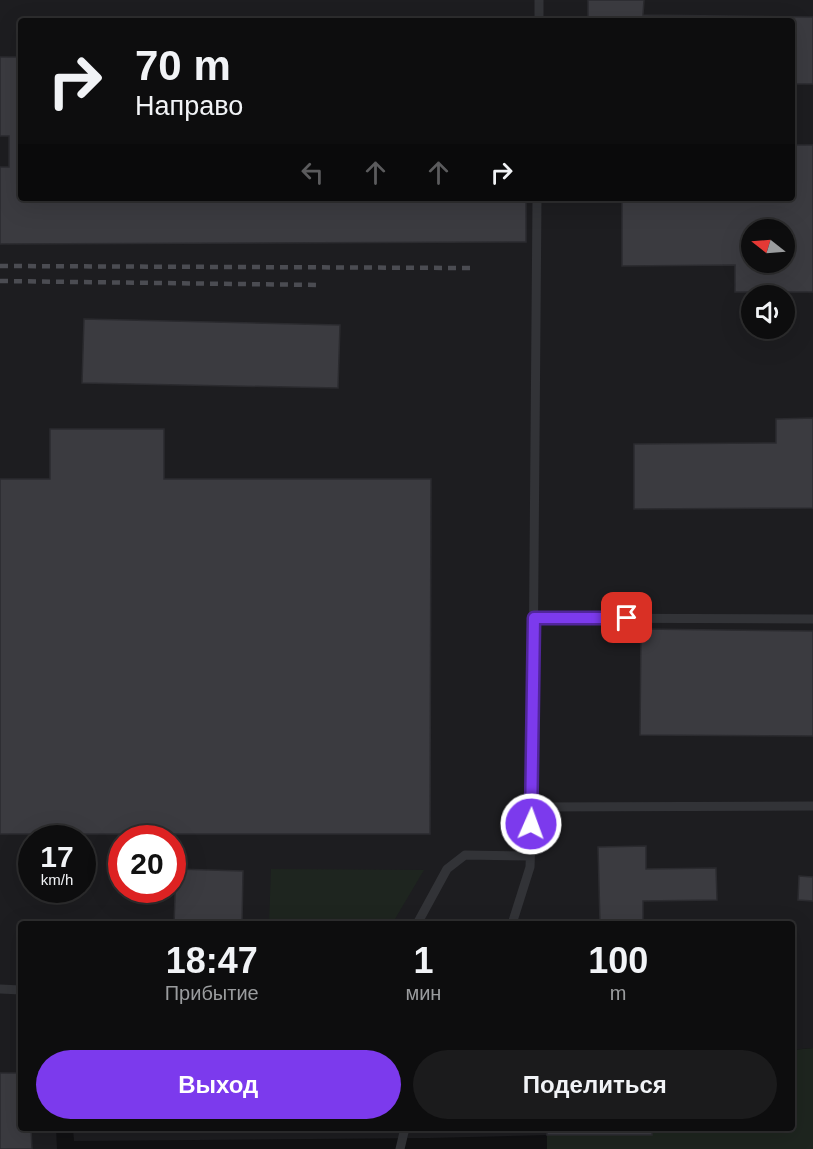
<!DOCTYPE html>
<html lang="ru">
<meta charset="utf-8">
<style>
:root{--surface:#0d0d0e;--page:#1b1b1c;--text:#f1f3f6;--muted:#9a9c9e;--line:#2d2d2e;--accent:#7c3aed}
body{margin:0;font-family:Helvetica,sans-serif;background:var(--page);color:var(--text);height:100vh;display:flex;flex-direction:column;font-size:22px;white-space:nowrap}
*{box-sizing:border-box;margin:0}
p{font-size:20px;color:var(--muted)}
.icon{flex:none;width:33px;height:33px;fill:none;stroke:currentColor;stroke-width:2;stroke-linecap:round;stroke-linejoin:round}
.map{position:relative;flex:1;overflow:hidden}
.drawer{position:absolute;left:18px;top:921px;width:777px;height:210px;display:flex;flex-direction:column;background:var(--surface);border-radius:6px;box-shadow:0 6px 24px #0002,0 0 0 2px var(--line)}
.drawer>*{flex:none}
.banner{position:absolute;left:18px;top:18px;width:777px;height:183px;border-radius:6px;box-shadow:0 6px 24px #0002,0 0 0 2px var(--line);background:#0d0d0e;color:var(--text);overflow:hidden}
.needle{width:39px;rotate:287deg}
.controls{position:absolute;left:741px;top:219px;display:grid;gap:12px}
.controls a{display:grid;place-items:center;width:54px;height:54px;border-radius:50%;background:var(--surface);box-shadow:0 6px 24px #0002,0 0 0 2px var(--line);font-size:30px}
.speed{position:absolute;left:18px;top:825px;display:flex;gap:12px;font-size:30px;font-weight:700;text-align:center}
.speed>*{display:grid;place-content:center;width:78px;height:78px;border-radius:50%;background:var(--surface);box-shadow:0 6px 24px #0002,0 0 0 2px var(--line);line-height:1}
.speed small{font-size:15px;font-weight:400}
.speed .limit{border:9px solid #d22;background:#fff;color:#111}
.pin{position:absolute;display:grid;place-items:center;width:51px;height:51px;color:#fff;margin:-26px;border-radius:12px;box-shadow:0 3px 9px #0006}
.me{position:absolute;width:66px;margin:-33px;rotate:2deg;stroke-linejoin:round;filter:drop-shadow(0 0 4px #0008)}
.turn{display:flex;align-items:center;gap:21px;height:126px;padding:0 18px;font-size:27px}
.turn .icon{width:78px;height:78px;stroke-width:2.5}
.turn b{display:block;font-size:42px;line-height:51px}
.lanes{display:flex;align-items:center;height:57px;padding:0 18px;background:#0003;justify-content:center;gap:30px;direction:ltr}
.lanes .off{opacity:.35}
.eta{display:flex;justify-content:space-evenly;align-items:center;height:102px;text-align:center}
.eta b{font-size:36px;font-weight:800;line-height:42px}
.action{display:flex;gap:12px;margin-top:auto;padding:12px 18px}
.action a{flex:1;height:69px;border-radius:36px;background:var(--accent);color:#fff;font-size:24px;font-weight:800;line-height:69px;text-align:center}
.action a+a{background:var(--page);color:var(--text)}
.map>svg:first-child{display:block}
.built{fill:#1d1d20;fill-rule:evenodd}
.green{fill:#1e251f}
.building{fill:#3b3b40;stroke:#2b2b2f;stroke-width:1.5;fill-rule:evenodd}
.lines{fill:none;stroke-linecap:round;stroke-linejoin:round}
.service{stroke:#323337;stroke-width:9}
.rail{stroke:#4b4c52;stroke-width:4.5;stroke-dasharray:8 6;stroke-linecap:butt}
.route-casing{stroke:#51269a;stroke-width:15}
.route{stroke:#7c3aed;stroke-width:10}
</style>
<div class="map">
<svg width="813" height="1149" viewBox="0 0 813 1149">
<rect width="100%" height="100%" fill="#111113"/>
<!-- built -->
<path class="built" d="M0,0H813V1048L792,1050V924H21V1128H56L57,1149H0ZM21,21H792V198H21ZM752,230H784V262H752ZM752,296H784V328H752ZM32,838H82V890H32ZM122,838H172V890H122Z
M73,1128H547V1135L430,1138L74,1141Z"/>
<!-- green -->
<path class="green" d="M271,869L424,870L392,924H269Z
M813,1048V1149H547V1128H792V1050Z"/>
<!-- building -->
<path class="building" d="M588,0H644L643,15L813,17V84H792V21H588Z
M0,57H21V198H526V242L0,244V167H9V136H0Z
M792,145H813V292H735V265L622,266V198H792ZM752,230H784V262H752Z
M84,319L340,325L338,388L82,383Z
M813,418V508L634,509V444L776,443V419Z
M50,429H164V479H431L430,834H0V479H50Z
M641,629L813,631V736L640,735Z
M646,846V869L716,868L717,900L643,901V924H600L598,847Z
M176,869L243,871L242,924H174Z
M799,876L813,877V901L798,900Z
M0,1073H21V1128H31L32,1149H0Z
M90,1128H242L90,1132Z
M547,1128H652V1135H547Z"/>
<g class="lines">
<!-- service -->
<path class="service" d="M539,21V0
M534,618L813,619
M532,807L813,806
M417,924L447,869L465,855L530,856
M512,924L530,867L532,807L537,198
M0,989L21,990
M400,1149L405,1128"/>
<!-- rail -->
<path class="rail" d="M0,266L470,268
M0,281L319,285"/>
</g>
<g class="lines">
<!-- route casing -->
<g class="route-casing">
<path id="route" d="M531,824L534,618H627"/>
</g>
<!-- route -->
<use href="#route" class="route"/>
</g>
</svg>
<div class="controls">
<a><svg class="needle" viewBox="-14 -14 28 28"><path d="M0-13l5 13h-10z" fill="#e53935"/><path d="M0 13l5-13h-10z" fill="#9a9c9e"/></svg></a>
<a><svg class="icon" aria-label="sound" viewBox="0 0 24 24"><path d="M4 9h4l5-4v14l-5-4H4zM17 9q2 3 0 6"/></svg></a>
</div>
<div class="speed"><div>17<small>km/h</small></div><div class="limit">20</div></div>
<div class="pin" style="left:627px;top:618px;background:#d93025"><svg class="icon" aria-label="arrive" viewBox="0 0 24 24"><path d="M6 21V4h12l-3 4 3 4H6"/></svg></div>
<svg class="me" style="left:531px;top:824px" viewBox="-20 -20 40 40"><circle r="17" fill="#7c3aed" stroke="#fff" stroke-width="3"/><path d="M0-11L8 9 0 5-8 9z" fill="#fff"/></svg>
<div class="banner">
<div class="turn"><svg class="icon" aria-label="right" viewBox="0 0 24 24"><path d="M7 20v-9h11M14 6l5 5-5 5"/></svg><div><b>70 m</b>Направо</div></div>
<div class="lanes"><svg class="icon off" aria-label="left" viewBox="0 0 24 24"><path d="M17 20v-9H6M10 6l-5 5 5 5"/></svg><svg class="icon off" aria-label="ahead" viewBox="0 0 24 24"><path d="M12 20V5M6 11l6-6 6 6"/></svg><svg class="icon off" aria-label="ahead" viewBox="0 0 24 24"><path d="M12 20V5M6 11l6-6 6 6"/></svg><svg class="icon" aria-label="right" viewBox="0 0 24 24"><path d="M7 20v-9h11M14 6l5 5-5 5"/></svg></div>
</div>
<section class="drawer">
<div class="eta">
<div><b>18:47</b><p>Прибытие</p></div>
<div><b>1</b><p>мин</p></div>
<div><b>100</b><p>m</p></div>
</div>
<div class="action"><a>Выход</a><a>Поделиться</a></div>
</section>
</div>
